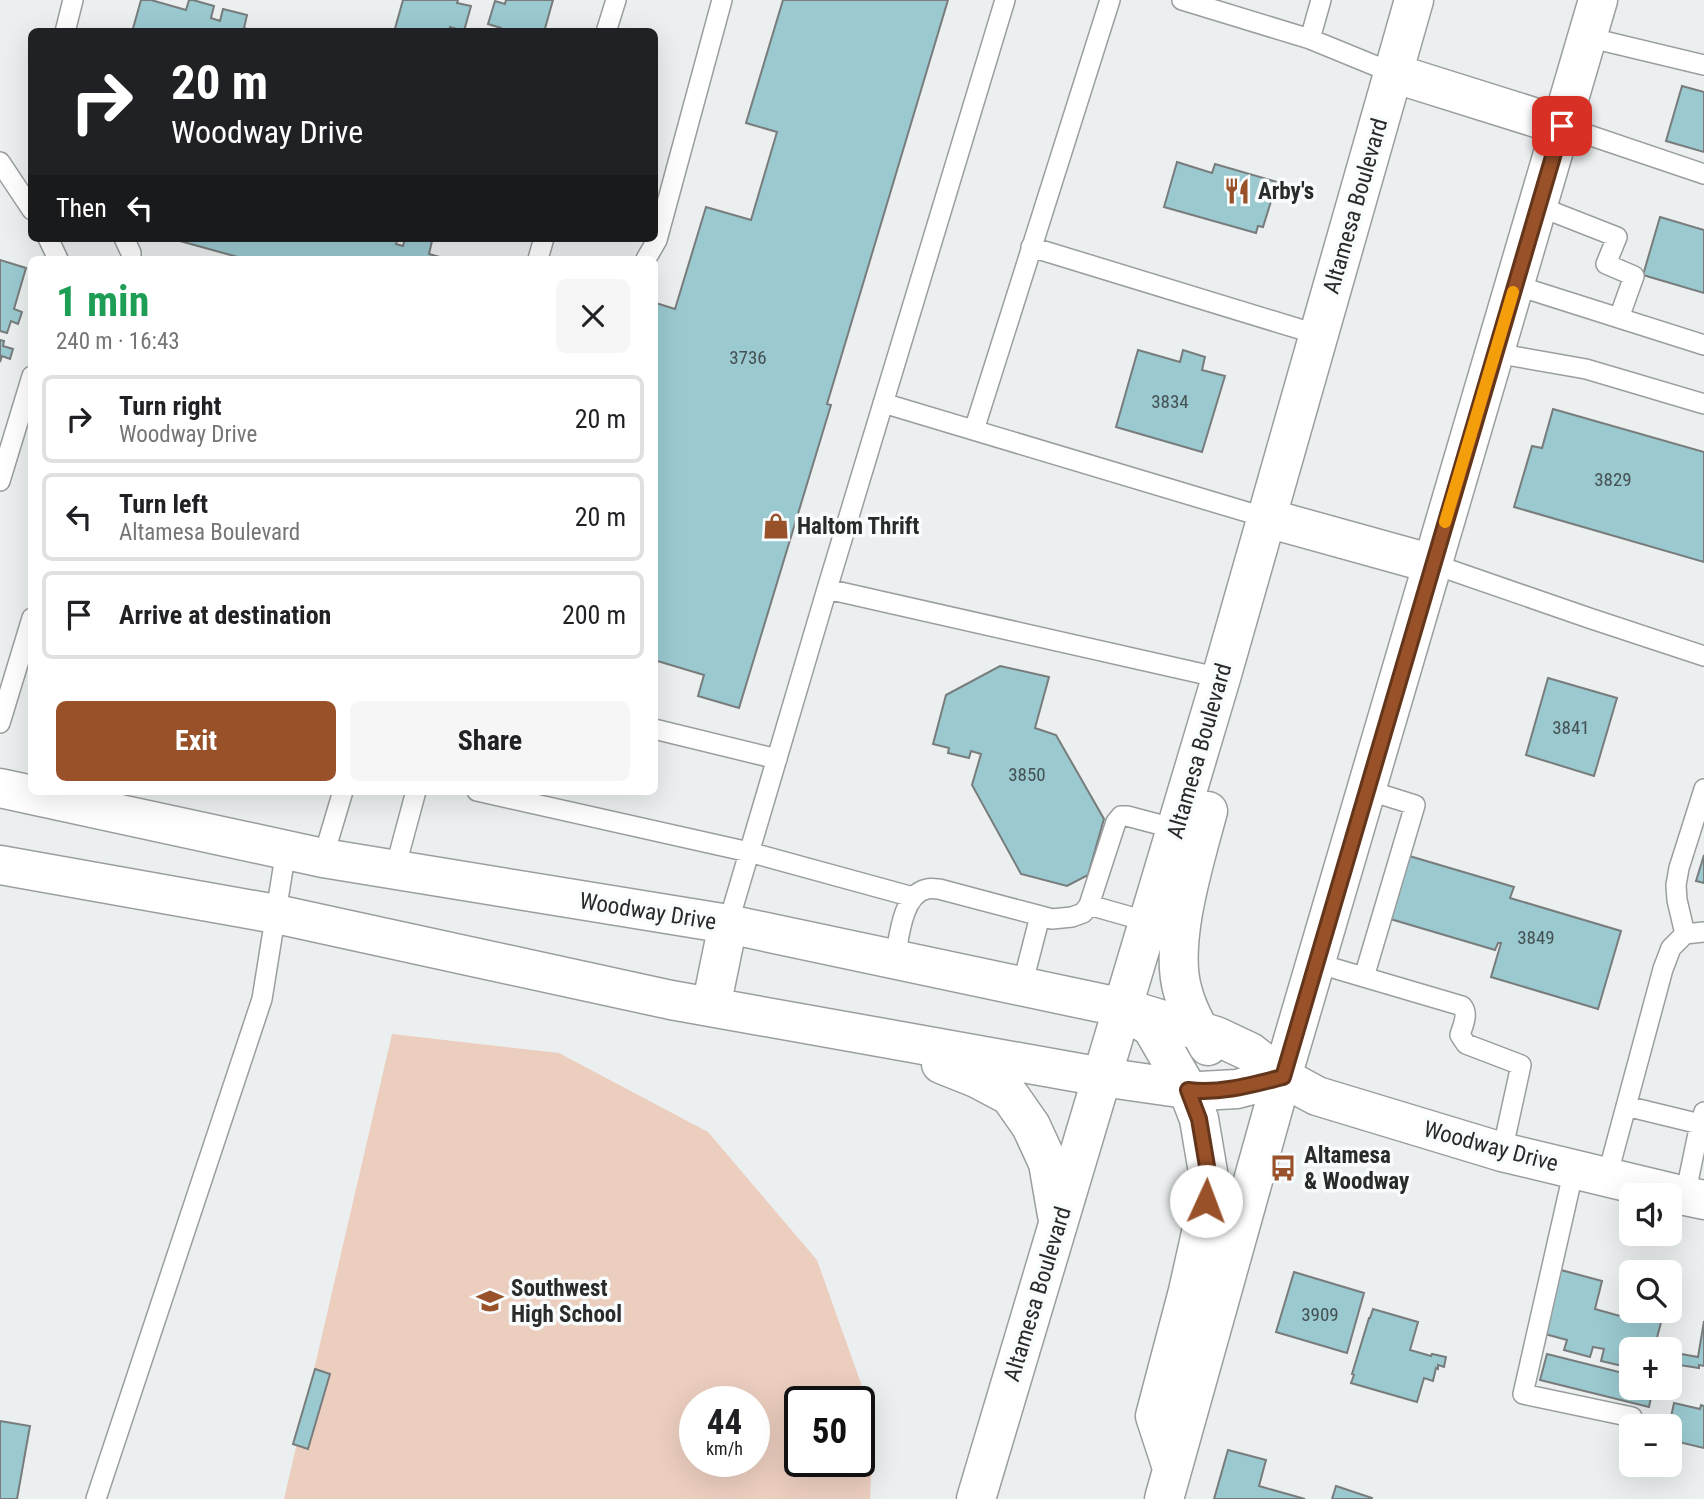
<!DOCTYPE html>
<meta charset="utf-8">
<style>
:root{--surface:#fff;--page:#f6f6f6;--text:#202124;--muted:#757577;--line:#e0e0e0;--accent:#985129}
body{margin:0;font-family:"Roboto Condensed",sans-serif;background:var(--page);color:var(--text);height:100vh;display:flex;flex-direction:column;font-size:26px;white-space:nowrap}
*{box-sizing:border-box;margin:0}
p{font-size:23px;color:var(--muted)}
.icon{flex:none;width:38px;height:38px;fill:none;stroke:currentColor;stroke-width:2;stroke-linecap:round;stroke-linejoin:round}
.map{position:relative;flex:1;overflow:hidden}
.drawer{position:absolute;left:28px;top:256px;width:630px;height:539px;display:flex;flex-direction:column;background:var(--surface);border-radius:10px;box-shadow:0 7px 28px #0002}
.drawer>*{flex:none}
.banner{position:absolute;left:28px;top:28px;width:630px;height:214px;border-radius:10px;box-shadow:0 7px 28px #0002;background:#202124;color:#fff;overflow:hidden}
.fabs{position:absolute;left:1619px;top:1183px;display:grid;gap:14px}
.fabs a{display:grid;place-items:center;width:63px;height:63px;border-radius:10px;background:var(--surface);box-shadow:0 7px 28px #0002;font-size:35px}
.speed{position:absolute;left:679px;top:1386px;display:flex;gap:14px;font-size:35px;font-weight:700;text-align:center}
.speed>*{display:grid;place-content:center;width:91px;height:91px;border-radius:50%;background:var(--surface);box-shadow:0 7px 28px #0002;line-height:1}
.speed small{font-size:18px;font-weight:400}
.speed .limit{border:4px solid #111;border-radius:10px;background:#fff;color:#111}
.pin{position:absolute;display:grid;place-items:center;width:60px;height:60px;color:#fff;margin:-30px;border-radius:14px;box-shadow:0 4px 10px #0006}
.me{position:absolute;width:77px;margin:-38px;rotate:2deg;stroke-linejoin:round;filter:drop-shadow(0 0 5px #0008)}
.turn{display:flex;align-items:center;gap:24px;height:147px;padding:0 28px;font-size:32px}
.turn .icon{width:91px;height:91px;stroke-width:2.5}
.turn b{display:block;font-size:49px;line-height:60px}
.then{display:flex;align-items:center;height:66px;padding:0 28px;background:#0003;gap:14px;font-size:26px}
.round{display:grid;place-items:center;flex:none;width:74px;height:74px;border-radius:10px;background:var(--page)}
.head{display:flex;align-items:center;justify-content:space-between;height:119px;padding:0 28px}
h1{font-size:42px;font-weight:700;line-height:52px;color:#1e9e55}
.cta{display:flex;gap:14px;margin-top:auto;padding:14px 28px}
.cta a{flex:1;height:80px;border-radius:10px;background:var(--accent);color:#fff;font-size:28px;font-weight:700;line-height:80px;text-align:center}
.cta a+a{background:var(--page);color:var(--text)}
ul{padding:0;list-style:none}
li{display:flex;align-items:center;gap:21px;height:88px;margin:0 14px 10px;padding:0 14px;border:4px solid var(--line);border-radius:10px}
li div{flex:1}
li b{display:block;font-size:26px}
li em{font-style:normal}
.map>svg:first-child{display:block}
.garden{fill:#eccebf;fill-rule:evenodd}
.building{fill:#9ac9d0;stroke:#787c7c;stroke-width:2}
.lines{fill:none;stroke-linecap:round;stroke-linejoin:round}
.lane-casing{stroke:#9a9e9f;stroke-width:22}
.secondary-casing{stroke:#9a9e9f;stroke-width:41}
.lane{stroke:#fff;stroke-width:19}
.secondary{stroke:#fff;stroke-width:38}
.route-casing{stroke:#63351b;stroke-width:18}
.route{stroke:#985129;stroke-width:12}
.slow{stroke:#f59e0b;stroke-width:12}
.labels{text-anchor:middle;stroke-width:7;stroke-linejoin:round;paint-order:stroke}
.number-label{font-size:19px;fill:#455254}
.poi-label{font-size:23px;font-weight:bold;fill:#292a2a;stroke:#f8fcfd;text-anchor:start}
.street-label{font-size:23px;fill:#292a2a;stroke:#f8fcfd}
</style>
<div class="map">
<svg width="1704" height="1499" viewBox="0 0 1704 1499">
<rect width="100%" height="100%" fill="#ebefef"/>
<!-- garden -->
<path class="garden" d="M392,1034L559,1053L708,1132L817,1260L874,1420L870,1499H284ZM695,1402H754V1461H695ZM800,1402H859V1461H800Z"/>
<!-- building -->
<path class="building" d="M141,0H151L186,10L189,0H193L214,6L211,18L220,21L223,9L247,15L244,28L256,32H132Z
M403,0H458L457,3L471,6L464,31L450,27L449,32H394Z
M506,0H553L544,32H500L501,28L488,24L495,1L505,4Z
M783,0H948L827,404L831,405L739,708L698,696L704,675L654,660V309L656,303L675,309L706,207L751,220L777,132L746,123Z
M1682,86L1704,92V152L1666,141Z
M1177,162L1212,173L1215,164L1277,182L1263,227L1258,226L1256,233L1164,207Z
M1660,217L1704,230V293L1643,275Z
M169,238H398L396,244L403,246L405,238H420L432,241L429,254L447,259H245Z
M0,260L26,268L14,309L22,312L18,324L11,321L7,333L0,331Z
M0,340L4,341L3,346L13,349L10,359L2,356L0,362Z
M1138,350L1180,362L1183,350L1205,357L1202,370L1225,376L1202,452L1116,427Z
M1553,409L1704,452V562L1514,507L1532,446L1542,448Z
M1000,666L1049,677L1035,728L1056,735L1104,819L1088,875L1067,886L1021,874L972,785L981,754L971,751L969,758L948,753L949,748L933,744L946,695Z
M1548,678L1617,698L1594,776L1526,755Z
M1406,855L1514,887L1510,898L1621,931L1598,1009L1491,977L1501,943H1498L1495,950L1387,918Z
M1704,855V883L1696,881Z
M1561,1270L1602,1281L1595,1309L1620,1316L1627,1287L1631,1288V1311H1664L1654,1349H1631V1357L1627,1367L1601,1361L1604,1349L1593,1347L1590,1357L1564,1350L1567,1340L1545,1334Z
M1294,1272L1364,1293L1347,1353L1276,1332Z
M1373,1309L1418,1322L1410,1350L1431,1356L1432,1354L1446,1357L1444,1367L1438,1365V1369L1436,1368L1433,1381L1424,1378L1417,1402L1351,1383L1354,1375L1352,1374L1369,1318H1370Z
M1704,1321V1366L1699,1365V1368L1679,1365L1681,1354L1698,1357Z
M1547,1354L1631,1375V1388H1653L1649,1407L1540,1380Z
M315,1369L330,1374L308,1449L293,1444Z
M1674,1403L1700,1409L1701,1405L1704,1406V1448L1670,1440L1669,1426Z
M0,1421L30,1426L17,1499H0Z
M1228,1450L1266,1460L1259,1486L1305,1499H1214Z
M1336,1486L1372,1498V1499H1332Z"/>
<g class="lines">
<!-- lane casing -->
<g class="lane-casing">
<path id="lane" d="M1182,0L1310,39L1393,73
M65,32L73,0
M606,32L616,0
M1587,37L1704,65
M1310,39L1321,0
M1562,126L1704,174
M0,162L32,210
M1538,206L1617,237L1606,264L1634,276L1619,318
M48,238L58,259
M124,238L131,253V259
M1031,247L1319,335
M538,259L544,238
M646,259L657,240L722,0
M1515,285L1704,345
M1495,353L1586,369L1704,404
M883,403L1267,518
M974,430L1110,0
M0,481L32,376
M1433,564L1589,618L1704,656
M827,589L1221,678
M0,723L32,618
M654,729L777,759
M477,791L749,852L913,897
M323,858L343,791
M395,869L416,791
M1089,905L1149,922
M728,924L827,589L1005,0
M1685,934L1677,900L1676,885L1679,868L1704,789
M895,959C899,938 902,894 927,889C931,888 935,889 939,889L1052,919L1072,917L1083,913L1089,905L1116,822L1121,816H1127L1176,829
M1316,963L1462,1006C1469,1014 1463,1025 1460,1035L1466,1044L1521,1065L1502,1152
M1364,977L1415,805L1367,790
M1022,986L1040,916
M1626,1106L1700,1124
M1574,1169L1523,1394L1632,1417
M1607,1177L1663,969L1671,948L1685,934L1704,932
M1685,1196L1700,1124L1704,1112
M96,1499L262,999L286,850"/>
</g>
<!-- secondary casing -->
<g class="secondary-casing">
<path id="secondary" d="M1393,73L1562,126
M1267,518L1433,564
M0,788L323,858L728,924L1124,1008L1216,1036L1250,1052L1282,1077L1317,1096L1502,1152L1685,1196L1704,1200
M1208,811C1195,860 1168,944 1183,992C1188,1011 1198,1028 1208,1046
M0,865L276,914L671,1000L1102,1077L1200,1091L1237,1089L1282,1077
M711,1007L728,924
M1128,1011L1152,1028L1188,1090L1199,1119L1209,1178L1203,1224L1188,1291L1155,1416L1172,1468
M941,1064L976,1078L1010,1096L1031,1126L1048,1163L1057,1215
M976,1499L1221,678L1414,0
M1164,1499L1282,1077L1598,0"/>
</g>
<!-- lane -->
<use href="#lane" class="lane"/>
<!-- secondary -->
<use href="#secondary" class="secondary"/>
</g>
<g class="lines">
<!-- route casing -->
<g class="route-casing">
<path id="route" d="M1206,1201L1209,1178L1199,1119L1188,1090C1220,1094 1251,1085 1283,1077L1562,126"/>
</g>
<!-- route -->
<use href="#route" class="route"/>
<!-- slow -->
<path class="slow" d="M1445,522L1513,292"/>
</g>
<!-- icons -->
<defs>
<g id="restaurant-bare" transform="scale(2.1)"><path d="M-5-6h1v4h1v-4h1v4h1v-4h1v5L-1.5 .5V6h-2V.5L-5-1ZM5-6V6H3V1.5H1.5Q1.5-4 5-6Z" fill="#985129" stroke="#f8fcfd" stroke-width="2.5" paint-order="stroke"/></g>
<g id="shop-bare" transform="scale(2.1)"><path d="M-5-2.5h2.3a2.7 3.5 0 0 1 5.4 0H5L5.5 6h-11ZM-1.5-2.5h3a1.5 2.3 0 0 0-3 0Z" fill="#985129" stroke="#f8fcfd" stroke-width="2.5" paint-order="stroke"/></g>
<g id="bus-bare" transform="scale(2.1)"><path d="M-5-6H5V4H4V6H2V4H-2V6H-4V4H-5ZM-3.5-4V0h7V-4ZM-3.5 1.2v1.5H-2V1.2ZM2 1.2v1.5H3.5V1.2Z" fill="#985129" stroke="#f8fcfd" stroke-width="2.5" paint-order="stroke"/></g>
<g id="school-bare" transform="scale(2.1)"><path d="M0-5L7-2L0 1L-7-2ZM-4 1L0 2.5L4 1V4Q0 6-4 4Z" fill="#985129" stroke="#f8fcfd" stroke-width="2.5" paint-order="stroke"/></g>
</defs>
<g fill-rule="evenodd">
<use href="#restaurant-bare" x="1237" y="191"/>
<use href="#shop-bare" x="776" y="526"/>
<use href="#bus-bare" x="1283" y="1168"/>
<use href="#school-bare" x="490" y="1301"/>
</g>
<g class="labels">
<!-- number labels -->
<g class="number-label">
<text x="748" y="364">3736</text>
<text x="1170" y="408">3834</text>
<text x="1613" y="486">3829</text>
<text x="1571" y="734">3841</text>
<text x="1027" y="781">3850</text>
<text x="1536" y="944">3849</text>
<text x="1320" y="1321">3909</text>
</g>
<!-- poi labels -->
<g class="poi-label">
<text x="1258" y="199">Arby's</text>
<text x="797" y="534">Haltom Thrift</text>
<text x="1304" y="1163">Altamesa<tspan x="1304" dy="26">&amp; Woodway</tspan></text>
<text x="511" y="1296">Southwest<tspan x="511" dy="26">High School</tspan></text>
</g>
<!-- street labels -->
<g class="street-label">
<text transform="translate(1355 206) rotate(-74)" y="8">Altamesa Boulevard</text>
<text transform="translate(1199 751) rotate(-74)" y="8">Altamesa Boulevard</text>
<text transform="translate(648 911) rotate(9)" y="8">Woodway Drive</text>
<text transform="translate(1491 1146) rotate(15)" y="8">Woodway Drive</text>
<text transform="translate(1037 1294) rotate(-73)" y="8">Altamesa Boulevard</text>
</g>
</g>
</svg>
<div class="fabs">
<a><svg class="icon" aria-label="sound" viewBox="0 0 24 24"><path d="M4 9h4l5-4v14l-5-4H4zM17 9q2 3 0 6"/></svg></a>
<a><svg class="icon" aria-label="search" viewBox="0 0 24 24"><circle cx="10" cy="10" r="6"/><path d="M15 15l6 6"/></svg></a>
<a>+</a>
<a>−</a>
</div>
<div class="speed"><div>44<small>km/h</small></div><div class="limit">50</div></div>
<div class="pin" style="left:1562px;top:126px;background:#d93025"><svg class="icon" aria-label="arrive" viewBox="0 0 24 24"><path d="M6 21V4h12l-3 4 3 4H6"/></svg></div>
<svg class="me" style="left:1206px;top:1201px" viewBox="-20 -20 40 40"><circle r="19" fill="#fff"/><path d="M0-13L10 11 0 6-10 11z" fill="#985129"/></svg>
<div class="banner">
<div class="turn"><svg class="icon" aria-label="right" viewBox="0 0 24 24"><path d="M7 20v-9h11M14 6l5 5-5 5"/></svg><div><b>20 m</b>Woodway Drive</div></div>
<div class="then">Then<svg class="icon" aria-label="left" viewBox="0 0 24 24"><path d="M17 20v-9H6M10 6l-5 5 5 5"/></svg></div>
</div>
<section class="drawer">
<div class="head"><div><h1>1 min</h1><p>240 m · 16:43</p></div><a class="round"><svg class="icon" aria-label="close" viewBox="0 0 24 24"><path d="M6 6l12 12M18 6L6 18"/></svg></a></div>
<ul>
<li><svg class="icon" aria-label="right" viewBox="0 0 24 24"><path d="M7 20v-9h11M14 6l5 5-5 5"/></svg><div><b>Turn right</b><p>Woodway Drive</p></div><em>20 m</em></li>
<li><svg class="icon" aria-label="left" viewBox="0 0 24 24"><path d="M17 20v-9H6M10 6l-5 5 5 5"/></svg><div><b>Turn left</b><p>Altamesa Boulevard</p></div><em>20 m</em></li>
<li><svg class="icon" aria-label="arrive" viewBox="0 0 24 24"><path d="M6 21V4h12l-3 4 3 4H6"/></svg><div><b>Arrive at destination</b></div><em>200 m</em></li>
</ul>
<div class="cta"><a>Exit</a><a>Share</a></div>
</section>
</div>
